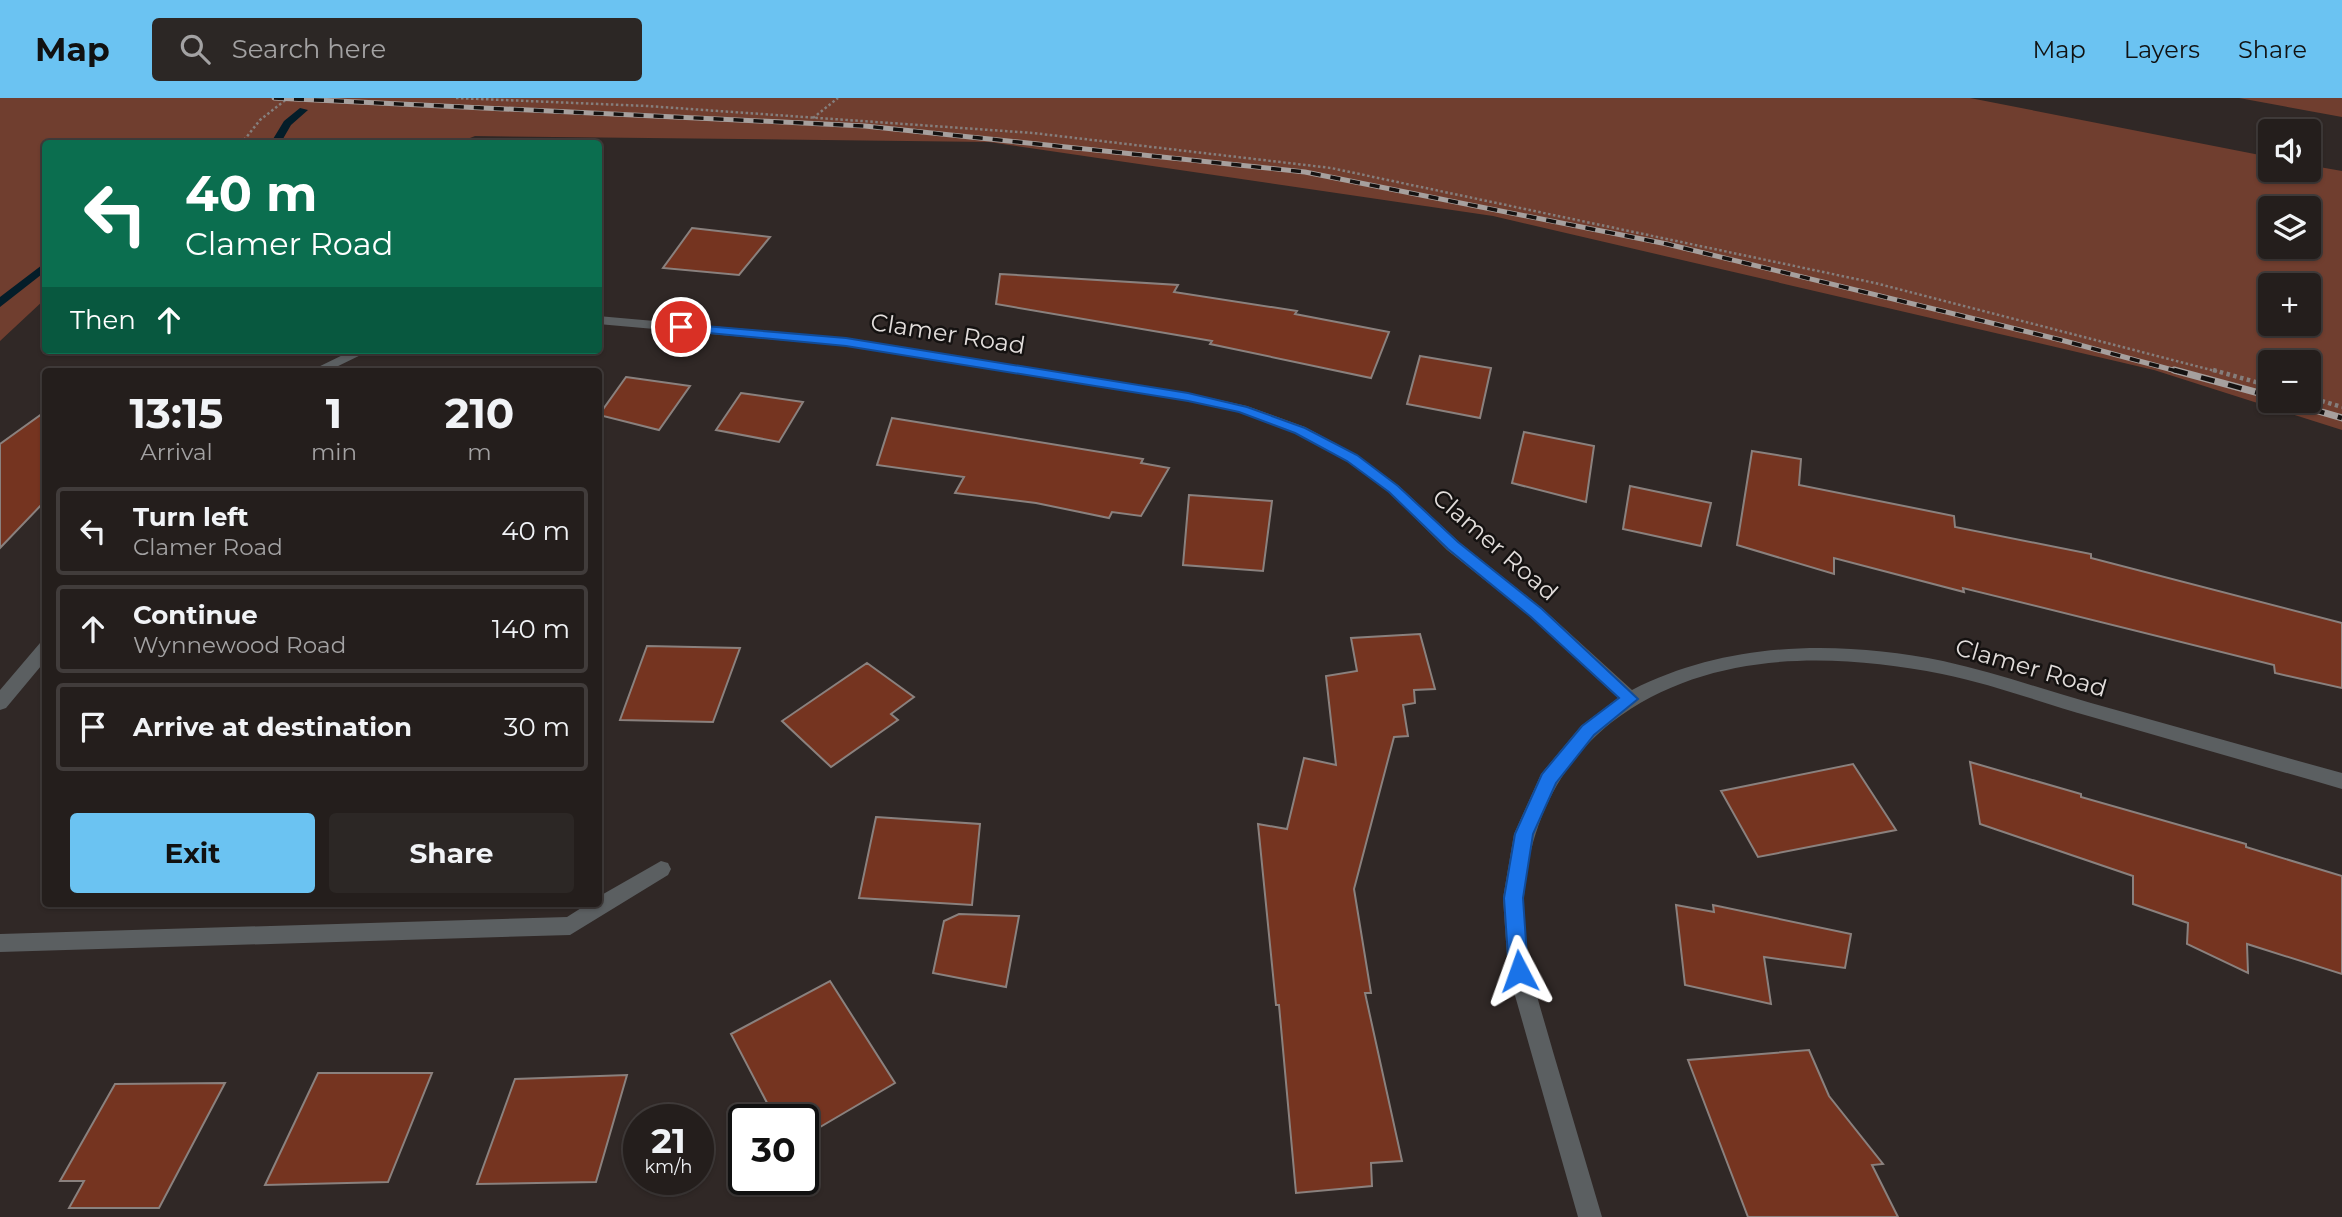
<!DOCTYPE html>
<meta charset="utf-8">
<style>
:root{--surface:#241e1c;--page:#2c2725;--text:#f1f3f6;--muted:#a3a2a3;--line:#413c3b;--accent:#6bc3f2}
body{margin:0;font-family:Montserrat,sans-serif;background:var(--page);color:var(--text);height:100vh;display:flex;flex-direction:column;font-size:26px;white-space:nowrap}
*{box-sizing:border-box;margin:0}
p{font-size:23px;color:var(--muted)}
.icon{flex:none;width:38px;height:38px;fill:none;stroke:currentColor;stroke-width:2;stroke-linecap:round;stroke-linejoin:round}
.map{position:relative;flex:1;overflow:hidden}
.sheet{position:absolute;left:42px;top:270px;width:560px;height:539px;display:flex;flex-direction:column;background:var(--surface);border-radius:7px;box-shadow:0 2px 5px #0004,0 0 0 2px var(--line)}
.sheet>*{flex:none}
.guide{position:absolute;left:42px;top:42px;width:560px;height:214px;border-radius:7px;box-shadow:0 2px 5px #0004,0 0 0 2px var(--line);background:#0b6e4f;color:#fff;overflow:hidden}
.controls{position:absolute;left:2258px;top:21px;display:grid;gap:14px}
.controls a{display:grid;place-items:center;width:63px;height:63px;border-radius:7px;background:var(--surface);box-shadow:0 2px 5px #0004,0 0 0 2px var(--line);font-size:35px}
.speed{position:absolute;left:623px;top:1006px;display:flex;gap:14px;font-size:35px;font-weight:700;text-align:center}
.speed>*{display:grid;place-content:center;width:91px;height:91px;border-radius:50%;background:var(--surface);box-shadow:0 2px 5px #0004,0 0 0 2px var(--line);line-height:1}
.speed small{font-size:18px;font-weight:400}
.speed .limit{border:4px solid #111;border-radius:10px;background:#fff;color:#111}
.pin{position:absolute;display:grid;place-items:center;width:60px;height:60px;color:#fff;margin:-30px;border:4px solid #fff;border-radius:50%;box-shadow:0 2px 7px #0007}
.me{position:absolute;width:77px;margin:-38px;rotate:356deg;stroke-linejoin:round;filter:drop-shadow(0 0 5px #0008)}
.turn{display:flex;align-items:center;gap:24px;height:147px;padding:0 28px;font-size:32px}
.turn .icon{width:91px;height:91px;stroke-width:2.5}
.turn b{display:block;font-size:49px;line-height:60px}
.then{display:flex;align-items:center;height:66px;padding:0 28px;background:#0003;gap:14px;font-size:26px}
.eta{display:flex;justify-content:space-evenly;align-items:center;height:119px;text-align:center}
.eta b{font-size:42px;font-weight:700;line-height:49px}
.button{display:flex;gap:14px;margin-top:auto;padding:14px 28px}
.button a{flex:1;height:80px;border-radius:7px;background:var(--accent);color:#111;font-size:28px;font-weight:700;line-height:80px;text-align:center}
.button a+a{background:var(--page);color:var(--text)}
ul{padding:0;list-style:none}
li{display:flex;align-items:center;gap:21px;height:88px;margin:0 14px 10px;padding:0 14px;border:4px solid var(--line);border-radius:7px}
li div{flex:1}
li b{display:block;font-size:26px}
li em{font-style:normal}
header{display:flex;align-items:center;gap:42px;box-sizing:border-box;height:98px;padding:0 35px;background:var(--accent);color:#111}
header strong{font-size:33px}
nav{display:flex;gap:38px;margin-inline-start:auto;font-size:24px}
.search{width:490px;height:63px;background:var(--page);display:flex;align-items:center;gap:18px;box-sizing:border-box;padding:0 24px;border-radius:7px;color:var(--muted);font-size:26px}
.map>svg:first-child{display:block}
.green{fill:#703e2f;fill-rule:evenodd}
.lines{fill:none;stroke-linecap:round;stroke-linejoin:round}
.stream{fill:#041d29;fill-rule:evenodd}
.building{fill:#753420;stroke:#8a817e;stroke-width:2}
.path-far1{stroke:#857e7c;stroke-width:2.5;stroke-dasharray:2.5 2.5;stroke-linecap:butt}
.path{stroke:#857e7c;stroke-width:4.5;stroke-dasharray:3.5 3.5;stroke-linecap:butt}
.minor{fill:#5b5f61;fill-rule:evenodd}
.rail-far1-casing{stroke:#a6a09e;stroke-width:5}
.rail-casing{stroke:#a6a09e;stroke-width:7}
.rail-far1{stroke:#151211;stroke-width:3.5;stroke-dasharray:10;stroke-linecap:butt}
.rail{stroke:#151211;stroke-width:4.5;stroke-dasharray:14;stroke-linecap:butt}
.route{fill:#1a73e8;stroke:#114b97;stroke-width:2}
.labels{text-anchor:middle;stroke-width:5;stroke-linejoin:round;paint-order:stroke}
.street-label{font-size:24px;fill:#e3dedc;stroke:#151211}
</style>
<header>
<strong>Map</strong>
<div class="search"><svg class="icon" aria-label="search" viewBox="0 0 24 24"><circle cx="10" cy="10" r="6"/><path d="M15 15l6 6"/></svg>Search here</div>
<nav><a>Map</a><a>Layers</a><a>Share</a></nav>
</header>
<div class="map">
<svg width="2342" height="1119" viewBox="0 0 2342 1119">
<rect width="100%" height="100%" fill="#302826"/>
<!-- green -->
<path class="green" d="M0,0H1970L2270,59V72H2308V67L2342,73V332L2154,272L1493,118L989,44L475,38L455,46H46L45,201L0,243ZM2308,110V149H2270V110ZM2308,187V226H2270V187ZM2308,264V303H2270V264Z
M2239,0H2342V19Z"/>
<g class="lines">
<!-- stream -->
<path class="stream" d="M300,10L308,12L291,27L280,46H270L284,23Z
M46,164V173L0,209V199Z"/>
</g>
<!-- building -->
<path class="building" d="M692,130L770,139L739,177L663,170Z
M1000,176L1178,187L1174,194L1297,213L1295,216L1389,234L1371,280L1210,246L1212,243L996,206Z
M1420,258L1491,270L1480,320L1407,306Z
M626,279L690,288L659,332L599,317Z
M741,295L803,304L779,344L716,332Z
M46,313V402L0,450V346Z
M892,320L1143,361L1141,365L1169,370L1141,418L1112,414L1109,420L1036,405L955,395L964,379L877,367Z
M1524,334L1594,348L1586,404L1512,385Z
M1752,353L1801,361L1799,387L1954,418L1955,429L2091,456V460L2342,525V590L2275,575L2274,567L1963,490L1964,494L1834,460V476L1737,447Z
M1630,388L1711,405L1701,448L1623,431Z
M1189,397L1272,403L1263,473L1183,467Z
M1420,536L1435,591L1414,592L1415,605L1403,607L1408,638L1394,639L1354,791L1371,895H1365L1402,1063L1371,1065L1372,1088L1296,1095L1279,907H1276L1258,726L1287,731L1304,660L1336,667L1326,578L1357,573L1351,540Z
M647,548L740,550L713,624L620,622Z
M867,565L914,599L891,616L898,622L831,669L782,623Z
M1970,664L2081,696V699L2246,746V749L2342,778V876L2247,846L2248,875L2187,846L2188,825L2133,806V778L1980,726Z
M1853,666L1896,732L1758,759L1721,693Z
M876,719L980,726L972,807L859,800Z
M1676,807L1714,814L1713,807L1851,836L1845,870L1764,859L1771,906L1685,887Z
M959,816L1019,818L1006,889L933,875L944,823Z
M830,883L895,985L803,1039V1022H776L731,936Z
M1809,952L1829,998L1883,1066L1872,1067L1898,1119H1748L1688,962Z
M318,975H432L388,1084L265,1087Z
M627,977L596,1084L477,1086L515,981Z
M225,985L159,1110H69L84,1083H60L115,986Z"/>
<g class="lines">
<!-- path-far1 -->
<path class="path-far1" d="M456,0L647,8L1033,35L1331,70L1875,185L2219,274
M813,20L838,0
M241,46L260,22L288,0"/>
<!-- path -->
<path class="path" d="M2213,272L2270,288
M2308,299L2342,309"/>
<!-- minor -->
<path class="minor" d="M598,218L846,240L1188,295L1247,308L1305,329L1357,357L1399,388L1459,444L1543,511L1632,592C1728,543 1839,542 1943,563C1993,574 2042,591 2091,605C2175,628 2258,652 2342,675V691C2259,667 2175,643 2092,619C2042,605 1992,586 1942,576C1831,554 1706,552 1612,624C1557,667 1529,730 1524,798C1520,851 1540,907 1554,957C1570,1011 1586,1065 1602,1119H1578L1508,873L1503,800L1514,736L1541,676L1581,628L1618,600L1531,519L1447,452L1389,394L1347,363L1295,335L1238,314L1188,303L846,248L598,226Z
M353,252H371L328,273H310Z
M46,543V562L6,610L0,612V592L40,545Z
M661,763L668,765L671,771L668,777L570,837L0,854V836L567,819L589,805H598V799Z"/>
<!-- rail-far1 casing -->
<g class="rail-far1-casing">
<path id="rail-far1" d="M274,0L865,28L1305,74L1667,146L2061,242L2180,274"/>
</g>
<!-- rail casing -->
<g class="rail-casing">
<path id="rail" d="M2174,272L2270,298
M2284,303L2342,320"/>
</g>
<!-- rail-far1 -->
<use href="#rail-far1" class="rail-far1"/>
<!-- rail -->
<use href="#rail" class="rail"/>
</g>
<!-- route -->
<path class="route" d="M681,226L846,240L1188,295L1247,309L1305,330L1357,357L1398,388L1458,444L1542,511L1638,601L1594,637L1556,685L1533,736L1523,800L1528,873L1526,879L1519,881L1512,879L1509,873L1504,800L1515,736L1542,676L1582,628L1619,600L1531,519L1448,451L1389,394L1347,363L1295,335L1239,314L1188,303L846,248L677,232L675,229Z"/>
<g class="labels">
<!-- street labels -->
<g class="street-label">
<text transform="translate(948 236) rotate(9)" y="8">Clamer Road</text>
<text transform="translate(1495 447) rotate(41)" y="8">Clamer Road</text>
<text transform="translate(2031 570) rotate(16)" y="8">Clamer Road</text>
</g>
</g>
</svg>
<div class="controls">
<a><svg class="icon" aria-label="sound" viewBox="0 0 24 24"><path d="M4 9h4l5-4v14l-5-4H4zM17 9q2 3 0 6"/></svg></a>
<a><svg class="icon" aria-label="layers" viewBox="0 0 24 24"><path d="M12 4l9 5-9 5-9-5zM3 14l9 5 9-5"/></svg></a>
<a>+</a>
<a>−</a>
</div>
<div class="speed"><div>21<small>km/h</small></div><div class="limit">30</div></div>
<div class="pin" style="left:681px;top:229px;background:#d93025"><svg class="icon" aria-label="arrive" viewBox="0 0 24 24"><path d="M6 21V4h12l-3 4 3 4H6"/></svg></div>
<svg class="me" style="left:1519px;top:873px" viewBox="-20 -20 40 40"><path d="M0-17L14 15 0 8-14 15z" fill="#1a73e8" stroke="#fff" stroke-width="4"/></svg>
<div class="guide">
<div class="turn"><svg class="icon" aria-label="left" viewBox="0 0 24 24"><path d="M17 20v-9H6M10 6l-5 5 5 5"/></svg><div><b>40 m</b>Clamer Road</div></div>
<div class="then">Then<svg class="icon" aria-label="ahead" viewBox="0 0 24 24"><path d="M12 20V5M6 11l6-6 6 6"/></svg></div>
</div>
<section class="sheet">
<div class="eta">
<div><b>13:15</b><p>Arrival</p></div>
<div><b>1</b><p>min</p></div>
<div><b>210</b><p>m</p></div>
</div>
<ul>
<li><svg class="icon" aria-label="left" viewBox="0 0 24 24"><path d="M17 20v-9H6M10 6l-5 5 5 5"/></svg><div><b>Turn left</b><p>Clamer Road</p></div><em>40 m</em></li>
<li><svg class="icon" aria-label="ahead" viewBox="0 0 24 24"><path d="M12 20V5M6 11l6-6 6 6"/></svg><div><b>Continue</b><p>Wynnewood Road</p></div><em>140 m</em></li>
<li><svg class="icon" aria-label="arrive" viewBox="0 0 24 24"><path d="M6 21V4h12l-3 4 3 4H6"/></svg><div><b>Arrive at destination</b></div><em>30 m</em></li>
</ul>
<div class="button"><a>Exit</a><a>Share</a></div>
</section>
</div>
